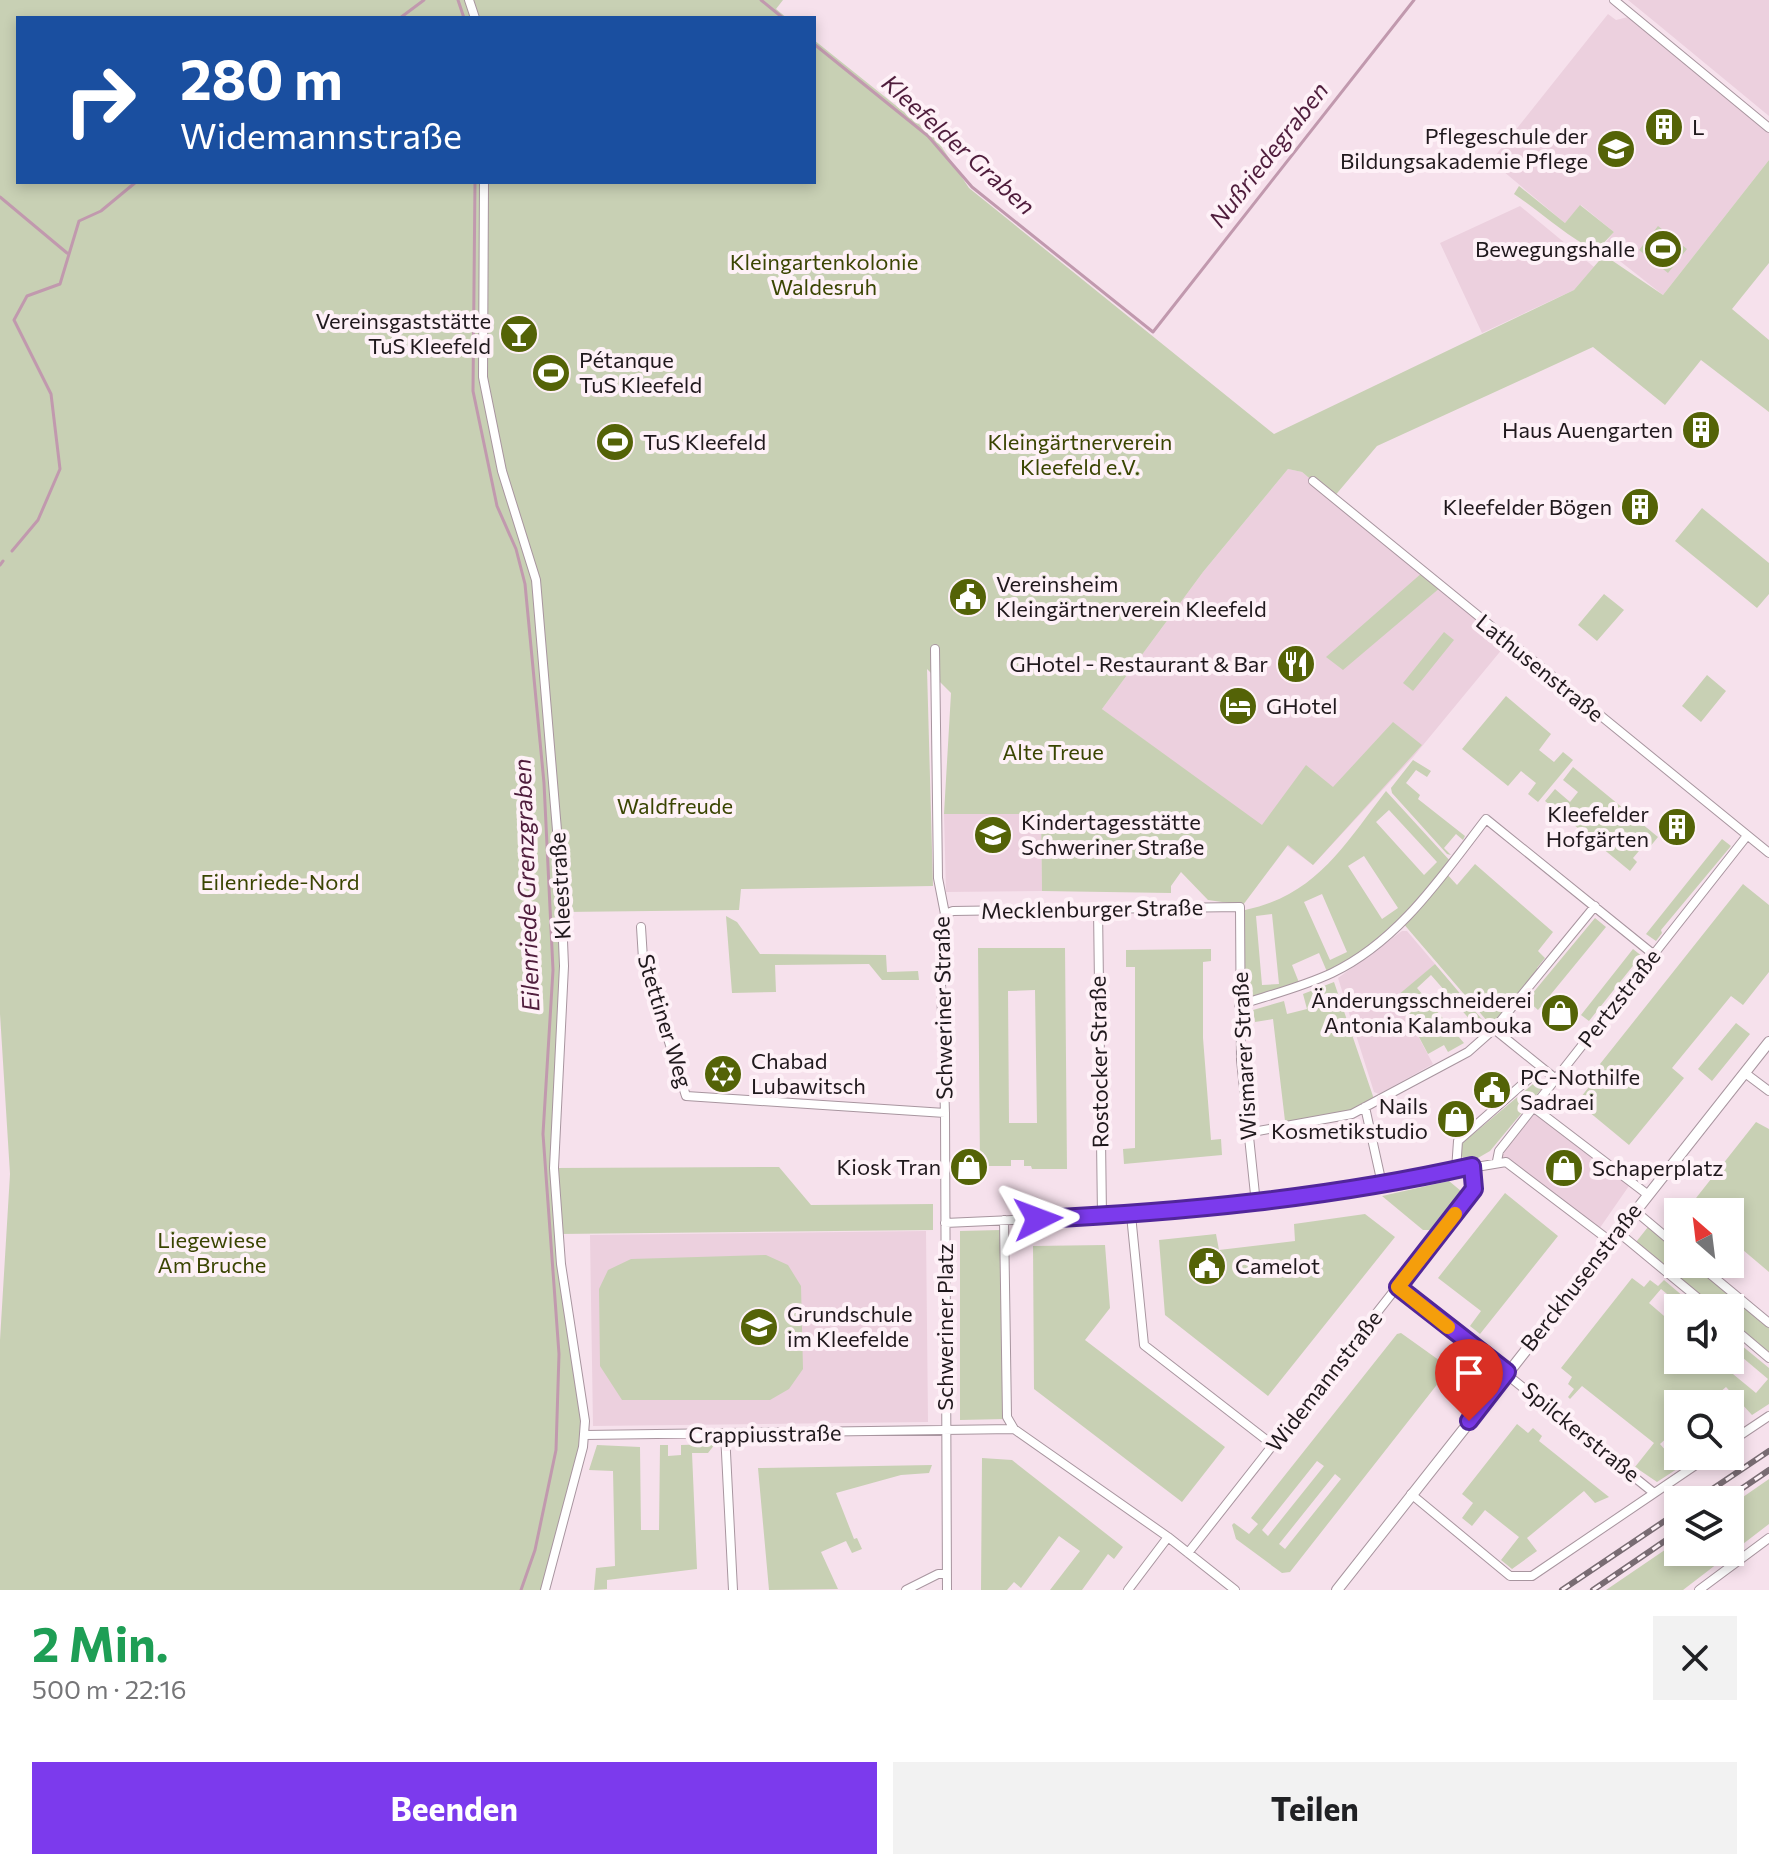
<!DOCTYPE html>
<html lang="de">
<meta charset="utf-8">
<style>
:root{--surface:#fff;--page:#f2f2f2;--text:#202124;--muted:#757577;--accent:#7c3aed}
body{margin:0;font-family:Commissioner,sans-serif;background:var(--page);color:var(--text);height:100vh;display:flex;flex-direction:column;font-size:30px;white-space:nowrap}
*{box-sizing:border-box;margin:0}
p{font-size:26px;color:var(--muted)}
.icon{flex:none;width:44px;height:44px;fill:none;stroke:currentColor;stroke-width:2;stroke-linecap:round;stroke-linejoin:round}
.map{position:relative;height:1590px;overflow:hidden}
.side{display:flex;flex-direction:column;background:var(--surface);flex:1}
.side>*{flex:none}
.top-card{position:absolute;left:16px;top:16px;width:800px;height:168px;border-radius:0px;box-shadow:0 4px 12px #0003;background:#1a4fa0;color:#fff;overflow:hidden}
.needle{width:52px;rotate:332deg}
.tools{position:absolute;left:1664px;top:1198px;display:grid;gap:16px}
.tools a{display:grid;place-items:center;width:80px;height:80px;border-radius:0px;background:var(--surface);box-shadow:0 4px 12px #0003;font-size:40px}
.pin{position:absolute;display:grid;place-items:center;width:68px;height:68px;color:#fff;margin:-82px -34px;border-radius:50% 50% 50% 0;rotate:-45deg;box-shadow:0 0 8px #0007}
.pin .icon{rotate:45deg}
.me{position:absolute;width:88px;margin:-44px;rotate:87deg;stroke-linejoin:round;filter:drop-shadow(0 0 6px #0008)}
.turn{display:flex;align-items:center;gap:28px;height:168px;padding:0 32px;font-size:36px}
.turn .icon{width:104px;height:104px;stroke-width:2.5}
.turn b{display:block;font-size:56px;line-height:68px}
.round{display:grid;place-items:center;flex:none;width:84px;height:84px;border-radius:0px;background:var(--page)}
.overview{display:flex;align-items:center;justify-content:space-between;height:136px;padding:0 32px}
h1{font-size:48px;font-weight:700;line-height:60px;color:#1e9e55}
.action{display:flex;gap:16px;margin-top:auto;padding:16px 32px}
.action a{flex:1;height:92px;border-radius:0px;background:var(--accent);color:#fff;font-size:32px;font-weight:700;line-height:92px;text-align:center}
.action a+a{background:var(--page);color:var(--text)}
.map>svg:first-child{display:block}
.built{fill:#ecd0de}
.green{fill:#c8d0b4;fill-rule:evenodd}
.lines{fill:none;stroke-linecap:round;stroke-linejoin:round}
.stream{stroke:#c199ae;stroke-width:3}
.minor-casing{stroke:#a8959f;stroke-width:10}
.tertiary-casing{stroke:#a8959f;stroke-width:12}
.minor{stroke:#fff;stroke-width:8}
.tertiary{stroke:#fff;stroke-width:10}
.rail-casing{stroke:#796c73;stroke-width:6}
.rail{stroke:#fef1f7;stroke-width:3;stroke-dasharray:9;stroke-linecap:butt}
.route-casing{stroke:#51269a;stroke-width:20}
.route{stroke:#7c3aed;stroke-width:14}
.slow{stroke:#f59e0b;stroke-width:14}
.labels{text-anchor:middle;stroke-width:8;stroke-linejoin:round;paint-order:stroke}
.poi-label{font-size:22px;fill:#20191d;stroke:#fef1f7;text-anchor:start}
.park-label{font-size:22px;fill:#3a4502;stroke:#fef1f7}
.street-label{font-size:22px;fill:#20191d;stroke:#fef1f7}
.water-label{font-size:24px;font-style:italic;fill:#4f1d3c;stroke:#fef1f7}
</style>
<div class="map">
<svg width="1769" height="1590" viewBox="0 0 1769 1590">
<rect width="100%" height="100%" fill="#f6e1ec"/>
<!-- built -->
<path class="built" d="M1628,0H1769V116L1655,22Z
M1608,14L1616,20L1628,17L1769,133V160L1663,295L1602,247L1614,232L1581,205L1565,223L1491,161Z
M1520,206L1594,267L1574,290L1482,333L1440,243Z
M1288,469L1302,472L1508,642L1414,756L1313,865L1102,709L1203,572Z
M944,814H1041L1042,891L946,892Z
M1402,931H1407L1435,964L1397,997L1433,1064L1379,1094L1374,1092L1338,978Z
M1533,1107L1631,1183L1597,1232L1506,1162L1497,1161Z
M926,1231L928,1422L593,1426L590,1235Z"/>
<!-- green -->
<path class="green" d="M0,0H783L776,9L787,18H18V182H814V40L935,137L969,188L1274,434L1574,290L1604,255L1663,295L1769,160V263L1732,309L1769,340V412L1701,360L1665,405L1593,347L1377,446L1333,498L1302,472L1288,469L1203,572L1102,709L1262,825L1306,765L1333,787L1393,722L1422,745L1313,865L1288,845L1243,905L1208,900L1181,872L1171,886V893L1042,891L1041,814H944L951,693L927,669L933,886L741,889L739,910L563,912L554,1168L779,1167L811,1205L933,1204V1230L559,1234L585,1421L545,1590H0V1340L10,1174L0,1014Z
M1519,186L1565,223L1580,205L1614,232L1596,251C1566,236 1542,213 1514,194Z
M1658,226L1687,249L1668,273L1639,250Z
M1702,508L1769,563V594L1757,608L1675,541Z
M1423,572L1441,587L1343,670L1326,657Z
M1604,594L1624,610L1597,641L1578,625Z
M1444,632L1454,640L1413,691L1403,683Z
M1707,675L1726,691L1701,722L1682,706Z
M1506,696L1551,734L1539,750L1554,762L1563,752L1573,760L1538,802L1528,794L1536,783L1521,771L1508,786L1462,749Z
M1413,760L1431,771L1427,777L1416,770L1406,783L1420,795L1418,799L1465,836L1463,840L1456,834L1444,848L1451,855L1447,854L1392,793L1391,788Z
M1573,767L1658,837L1649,848L1644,845L1633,858L1637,862L1630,871L1545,801L1555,789L1570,802L1578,792L1563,780Z
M1386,791L1452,863L1445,872L1457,885L1475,864L1553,932L1538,951L1545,958L1537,968L1541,973L1494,1029L1402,922L1359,957L1328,974L1319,953L1292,965L1300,985L1255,1000L1243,999L1245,910C1317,895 1345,844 1386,791ZM1389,810L1437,862L1424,875L1376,822ZM1364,856L1398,908L1382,919L1348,866ZM1322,894L1347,952L1330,960L1304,902ZM1272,914L1279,984L1262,985L1256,916Z
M1722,839L1731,846L1661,930L1662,933L1656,941L1646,934Z
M1743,884L1769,905V972L1743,1005L1731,996L1672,1068L1684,1078L1629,1145L1577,1102L1604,1068L1600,1064Z
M726,916L737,922L760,954L886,955L887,972L918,971L919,980H882L869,964L775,965L776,992L732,993Z
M1595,918L1606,927L1538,1010L1527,1000Z
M978,948H1065L1067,1169H1032L1031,1166H1024V1160H1011V1166H980ZM1035,990L1037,1123H1009L1008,991Z
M1211,949V961L1203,962V1038L1211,1140L1221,1139L1222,1155L1124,1164L1123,1149L1135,1148V967H1126V950Z
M1633,949L1643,957L1640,962H1636L1589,1021L1581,1015Z
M1435,964L1486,1024L1479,1030L1431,975L1417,988L1464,1043L1448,1052L1444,1045L1428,1054L1397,996Z
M1334,982L1375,1102L1352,1114L1268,1130V1124L1285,1121L1273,1019L1255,1022L1253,1010L1284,1001L1287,1014L1307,1009L1303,994Z
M1736,1023L1750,1034L1712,1081L1698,1069Z
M1539,1079L1544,1086L1490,1151L1471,1162L1461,1156L1460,1145Z
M1756,1122L1769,1129V1272L1730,1239V1212H1685Z
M1449,1181L1461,1191L1431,1230H1423L1382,1196Z
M1505,1193L1558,1236L1480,1334L1470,1326L1481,1311L1438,1278Z
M1365,1214L1395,1237L1268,1396L1165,1315L1159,1240L1216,1234L1219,1250L1295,1241L1294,1224Z
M1648,1227L1678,1252V1264H1692L1769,1328V1352L1730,1320V1308H1716L1636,1242Z
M1001,1230L1005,1419L960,1420V1231Z
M1105,1245L1110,1308L1085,1340L1225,1447L1182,1502L1034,1389L1033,1246Z
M766,1255L788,1265L801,1286L803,1369L789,1389L770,1400H622L600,1366L599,1289L608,1270L631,1259Z
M1632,1278L1644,1287L1650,1280L1658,1286L1664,1280L1697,1308H1684L1661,1289L1649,1303L1678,1328V1360H1716L1756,1393L1768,1379L1730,1347V1336L1769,1368V1404L1752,1415L1726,1387L1706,1404H1678V1428L1660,1444L1680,1467L1657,1482L1635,1467L1654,1443L1582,1386L1570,1399L1568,1397L1574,1389L1568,1384L1572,1377L1561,1368Z
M1401,1333L1450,1368L1290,1572L1282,1573L1236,1539L1232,1525L1234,1523L1249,1534L1258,1524L1251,1518L1397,1334ZM1317,1461L1324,1466L1268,1536L1262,1530ZM1335,1474L1341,1479L1285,1549L1279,1544Z
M1517,1424L1528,1433L1533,1428L1542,1436L1539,1441L1609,1497L1595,1503L1584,1491L1527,1538L1537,1551L1512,1569L1501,1560L1519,1537L1485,1510L1472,1526L1462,1518L1473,1503L1462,1494Z
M715,1444L708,1453H692L697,1569L607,1580V1589L594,1590L596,1568L615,1566L613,1471L589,1470L597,1445L640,1447L641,1530H659L660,1445H668V1456L681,1455V1445Z
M982,1458L1012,1460L1123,1547L1114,1559L1108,1554L1082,1590H1050L1080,1551L1059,1536L1021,1588L1014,1582L1007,1590H981Z
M932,1465L929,1473L901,1475L836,1493L854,1539L857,1538L862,1549L852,1553L846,1541L821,1552L838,1589L769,1590L758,1468Z
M1769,1479V1524L1683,1590H1606L1678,1541V1552H1730V1506Z"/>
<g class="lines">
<!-- stream -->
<path class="stream" d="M458,0L464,18
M761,0L783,18
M400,18L424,0
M814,44L928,136L972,187L1153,332L1414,0
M475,182L473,391L497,506L516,549L525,584L544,783L553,970L543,1134L559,1354L556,1450L535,1550L521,1590
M0,197L67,253
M12,551L38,520L60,469L51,394L14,320L27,296L60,284L79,221L101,211L136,182
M0,565L3,561"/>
<!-- minor casing -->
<g class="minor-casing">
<path id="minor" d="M469,0L475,18
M1614,0L1769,128
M484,182L483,377L502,471L536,580L560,866L564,966L554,1168L561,1264L585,1421L583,1447L545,1590
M1313,481L1769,853
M935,649L938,878L945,914L941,923V983L945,1113L947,1590
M1098,908L1102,1216
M945,914L953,911L1240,907L1241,1060L1256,1204
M641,927L643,959L686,1096L945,1113
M1239,1005C1270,995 1302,987 1332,973C1399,941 1442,876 1486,819L1653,954
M1494,1029L1556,1079
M1745,1073L1769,1091
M1365,1107L1382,1184
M1533,1107L1647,1194
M1247,1133L1352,1114L1468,1052L1494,1029L1595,906
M1497,1161L1499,1151L1746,837
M1456,1170L1458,1141L1541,1068
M1634,1210L1678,1247
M1131,1215L1144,1345L1273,1445
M1004,1220L1007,1417L1014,1429
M945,1223L1131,1215L1256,1204L1506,1162L1610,1241
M1618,1232L1710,1308
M1698,1264L1769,1323
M1398,1287L1654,1493
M1730,1325L1769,1358
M725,1433L733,1590
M585,1435L1014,1429L1168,1537L1235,1590
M1730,1442L1769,1416
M1411,1494L1510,1576H1532L1709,1456
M1188,1553L1474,1189L1472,1166
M906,1590L938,1574H947
M1128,1590L1168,1537
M1699,1590L1769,1538"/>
</g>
<!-- tertiary casing -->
<g class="tertiary-casing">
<path id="tertiary" d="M1337,1590L1769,1042"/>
</g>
<!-- minor -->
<use href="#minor" class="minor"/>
<!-- tertiary -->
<use href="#tertiary" class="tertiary"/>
<!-- rail casing -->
<g class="rail-casing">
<path id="rail" d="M1696,1500L1769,1451
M1725,1500L1769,1470
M1562,1590L1678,1512
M1593,1590L1678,1532"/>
</g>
<!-- rail -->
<use href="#rail" class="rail"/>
</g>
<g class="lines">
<!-- route casing -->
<g class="route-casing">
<path id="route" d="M1038,1219C1184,1212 1329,1198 1472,1166L1474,1189L1398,1287L1507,1372L1469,1421"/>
</g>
<!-- route -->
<use href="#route" class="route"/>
<!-- slow -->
<path class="slow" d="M1448,1327L1398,1287L1455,1214"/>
</g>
<!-- icons -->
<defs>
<g id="building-disc" transform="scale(2)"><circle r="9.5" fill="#546307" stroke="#fef1f7"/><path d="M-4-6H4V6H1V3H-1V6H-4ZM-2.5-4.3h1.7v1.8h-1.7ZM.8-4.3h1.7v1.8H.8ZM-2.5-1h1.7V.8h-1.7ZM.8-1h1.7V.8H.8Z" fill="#fff"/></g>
<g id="university-disc" transform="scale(2)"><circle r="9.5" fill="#546307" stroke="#fef1f7"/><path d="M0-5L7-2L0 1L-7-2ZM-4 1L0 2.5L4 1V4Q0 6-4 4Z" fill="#fff"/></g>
<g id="stadium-disc" transform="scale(2)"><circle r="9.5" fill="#546307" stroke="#fef1f7"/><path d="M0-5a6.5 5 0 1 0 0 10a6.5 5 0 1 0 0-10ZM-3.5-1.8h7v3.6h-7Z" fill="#fff"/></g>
<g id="bar-disc" transform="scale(2)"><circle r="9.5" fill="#546307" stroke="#fef1f7"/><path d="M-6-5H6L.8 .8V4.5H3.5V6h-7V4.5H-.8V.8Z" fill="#fff"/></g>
<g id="civic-disc" transform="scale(2)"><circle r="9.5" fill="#546307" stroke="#fef1f7"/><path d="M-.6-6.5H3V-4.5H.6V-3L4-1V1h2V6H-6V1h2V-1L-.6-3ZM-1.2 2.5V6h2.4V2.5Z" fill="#fff"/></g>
<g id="restaurant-disc" transform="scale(2)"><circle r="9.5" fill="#546307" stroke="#fef1f7"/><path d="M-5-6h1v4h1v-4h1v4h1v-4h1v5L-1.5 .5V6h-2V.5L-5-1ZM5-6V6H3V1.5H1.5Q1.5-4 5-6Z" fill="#fff"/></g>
<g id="hotel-disc" transform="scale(2)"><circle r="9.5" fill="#546307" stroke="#fef1f7"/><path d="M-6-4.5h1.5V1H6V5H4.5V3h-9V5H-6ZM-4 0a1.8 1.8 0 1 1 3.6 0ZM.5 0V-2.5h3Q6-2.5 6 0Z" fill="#fff"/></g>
<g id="school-disc" transform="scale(2)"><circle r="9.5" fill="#546307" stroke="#fef1f7"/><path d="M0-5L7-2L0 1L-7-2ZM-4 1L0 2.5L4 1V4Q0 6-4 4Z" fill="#fff"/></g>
<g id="shop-disc" transform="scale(2)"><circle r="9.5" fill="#546307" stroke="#fef1f7"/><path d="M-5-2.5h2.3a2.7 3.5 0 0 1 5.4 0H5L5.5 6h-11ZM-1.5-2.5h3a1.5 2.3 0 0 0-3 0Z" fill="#fff"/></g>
<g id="synagogue-disc" transform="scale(2)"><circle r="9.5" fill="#546307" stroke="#fef1f7"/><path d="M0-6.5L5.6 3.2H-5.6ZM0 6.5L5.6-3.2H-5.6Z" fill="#fff"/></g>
</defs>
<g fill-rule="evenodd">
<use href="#building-disc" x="1664" y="127"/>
<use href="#university-disc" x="1616" y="149"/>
<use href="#stadium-disc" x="1663" y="249"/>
<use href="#bar-disc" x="519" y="334"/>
<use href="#stadium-disc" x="551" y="373"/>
<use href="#building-disc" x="1701" y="430"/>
<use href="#stadium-disc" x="615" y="442"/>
<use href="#building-disc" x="1640" y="507"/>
<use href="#civic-disc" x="968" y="597"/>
<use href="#restaurant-disc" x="1296" y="664"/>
<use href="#hotel-disc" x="1238" y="706"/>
<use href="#building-disc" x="1677" y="827"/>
<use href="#school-disc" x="993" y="835"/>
<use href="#shop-disc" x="1560" y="1013"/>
<use href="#synagogue-disc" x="723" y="1074"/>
<use href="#civic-disc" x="1492" y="1090"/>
<use href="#shop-disc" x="1456" y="1119"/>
<use href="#shop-disc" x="969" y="1167"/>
<use href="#shop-disc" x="1564" y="1168"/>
<use href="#civic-disc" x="1207" y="1266"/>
<use href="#school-disc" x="759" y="1327"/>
</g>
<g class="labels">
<!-- poi labels -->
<g class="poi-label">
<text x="1692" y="135">L</text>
<text x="1588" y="144" text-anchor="end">Pflegeschule der<tspan x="1588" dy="25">Bildungsakademie Pflege</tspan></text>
<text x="1635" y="257" text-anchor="end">Bewegungshalle</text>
<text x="491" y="329" text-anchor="end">Vereinsgaststätte<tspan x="491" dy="25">TuS Kleefeld</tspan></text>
<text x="579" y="368">Pétanque<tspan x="579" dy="25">TuS Kleefeld</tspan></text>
<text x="1673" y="438" text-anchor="end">Haus Auengarten</text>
<text x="643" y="450">TuS Kleefeld</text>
<text x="1612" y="515" text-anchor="end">Kleefelder Bögen</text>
<text x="996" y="592">Vereinsheim<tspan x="996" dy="25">Kleingärtnerverein Kleefeld</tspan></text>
<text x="1268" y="672" text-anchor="end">GHotel - Restaurant &amp; Bar</text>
<text x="1266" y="714">GHotel</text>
<text x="1649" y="822" text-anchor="end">Kleefelder<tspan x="1649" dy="25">Hofgärten</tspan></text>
<text x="1021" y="830">Kindertagesstätte<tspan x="1021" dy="25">Schweriner Straße</tspan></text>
<text x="1532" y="1008" text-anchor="end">Änderungsschneiderei<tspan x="1532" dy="25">Antonia Kalambouka</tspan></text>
<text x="751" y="1069">Chabad<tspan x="751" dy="25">Lubawitsch</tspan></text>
<text x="1520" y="1085">PC-Nothilfe<tspan x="1520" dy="25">Sadraei</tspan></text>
<text x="1428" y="1114" text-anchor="end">Nails<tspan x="1428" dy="25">Kosmetikstudio</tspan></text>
<text x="941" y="1175" text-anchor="end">Kiosk Tran</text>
<text x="1592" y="1176">Schaperplatz</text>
<text x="1235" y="1274">Camelot</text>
<text x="787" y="1322">Grundschule<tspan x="787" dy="25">im Kleefelde</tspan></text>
</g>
<!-- park labels -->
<g class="park-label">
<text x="824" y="270">Kleingartenkolonie<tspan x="824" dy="25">Waldesruh</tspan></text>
<text x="1080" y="450">Kleingärtnerverein<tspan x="1080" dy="25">Kleefeld e.V.</tspan></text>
<text x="1053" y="760">Alte Treue</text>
<text x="675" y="814">Waldfreude</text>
<text x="280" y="890">Eilenriede-Nord</text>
<text x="212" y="1248">Liegewiese<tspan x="212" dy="25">Am Bruche</tspan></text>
</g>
<!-- street labels -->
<g class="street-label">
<text transform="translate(1540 668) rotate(39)" y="8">Lathusenstraße</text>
<text transform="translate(560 886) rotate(-93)" y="8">Kleestraße</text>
<text transform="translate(1092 909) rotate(-1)" y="8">Mecklenburger Straße</text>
<text transform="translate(1619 998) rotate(-52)" y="8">Pertzstraße</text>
<text transform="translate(943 1008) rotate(-91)" y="8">Schweriner Straße</text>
<text transform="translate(665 1021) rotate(73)" y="8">Stettiner Weg</text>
<text transform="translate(1244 1056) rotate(-93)" y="8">Wismarer Straße</text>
<text transform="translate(1099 1062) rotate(-91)" y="8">Rostocker Straße</text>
<text transform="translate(1581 1277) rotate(-52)" y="8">Berckhusenstraße</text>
<text transform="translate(945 1327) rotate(-90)" y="8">Schweriner Platz</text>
<text transform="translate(1324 1381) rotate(-52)" y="8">Widemannstraße</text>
<text transform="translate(1581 1432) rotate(39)" y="8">Spilckerstraße</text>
<text transform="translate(765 1434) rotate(-1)" y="8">Crappiusstraße</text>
</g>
<!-- water labels -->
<g class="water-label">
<text transform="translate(958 145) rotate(42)" y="8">Kleefelder Graben</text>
<text transform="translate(1269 155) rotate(-52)" y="8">Nußriedegraben</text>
<text transform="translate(527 885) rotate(-92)" y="8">Eilenriede Grenzgraben</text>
</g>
</g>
</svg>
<div class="tools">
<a><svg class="needle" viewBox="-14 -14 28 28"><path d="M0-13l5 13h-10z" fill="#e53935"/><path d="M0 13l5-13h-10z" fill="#757577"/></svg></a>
<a><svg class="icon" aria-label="sound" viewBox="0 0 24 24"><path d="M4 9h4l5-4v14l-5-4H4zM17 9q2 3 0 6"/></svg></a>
<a><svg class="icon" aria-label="search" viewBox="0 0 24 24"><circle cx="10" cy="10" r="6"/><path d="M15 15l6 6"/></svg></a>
<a><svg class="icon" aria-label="layers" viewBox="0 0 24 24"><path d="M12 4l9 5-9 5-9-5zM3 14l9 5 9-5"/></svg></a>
</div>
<div class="pin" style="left:1469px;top:1421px;background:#d93025"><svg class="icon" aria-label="arrive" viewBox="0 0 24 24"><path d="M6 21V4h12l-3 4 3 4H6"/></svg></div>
<svg class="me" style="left:1038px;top:1219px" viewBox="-20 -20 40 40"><path d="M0-17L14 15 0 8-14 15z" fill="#7c3aed" stroke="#fff" stroke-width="4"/></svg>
<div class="top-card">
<div class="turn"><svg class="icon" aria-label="right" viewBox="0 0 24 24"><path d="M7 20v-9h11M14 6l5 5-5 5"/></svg><div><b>280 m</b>Widemannstraße</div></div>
</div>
</div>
<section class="side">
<div class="overview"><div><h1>2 Min.</h1><p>500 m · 22:16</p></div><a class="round"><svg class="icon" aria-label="close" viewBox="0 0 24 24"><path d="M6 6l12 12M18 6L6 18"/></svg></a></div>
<div class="action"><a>Beenden</a><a>Teilen</a></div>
</section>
